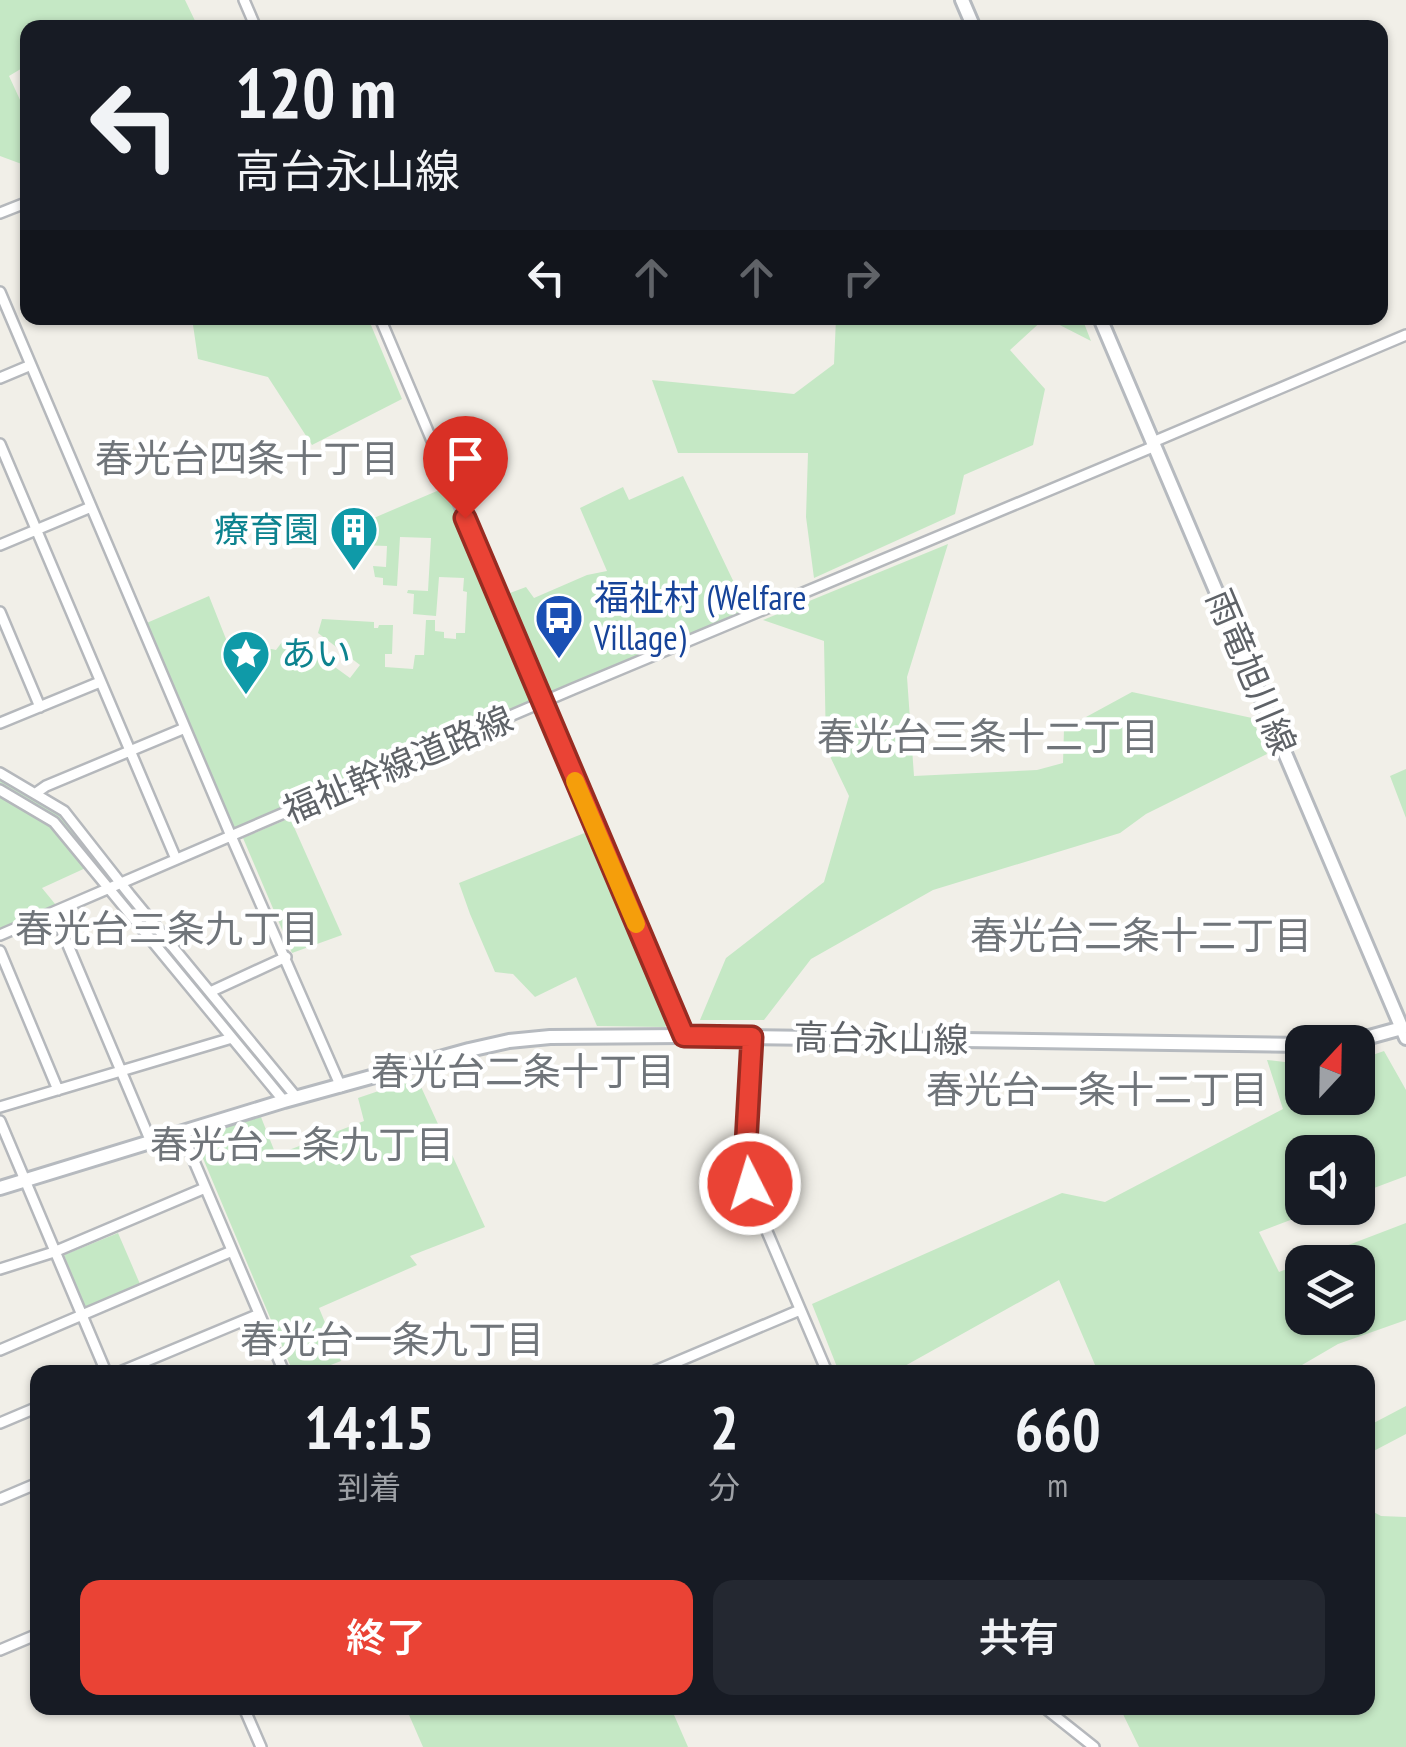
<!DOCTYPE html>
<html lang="ja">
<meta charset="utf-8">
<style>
:root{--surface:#171b24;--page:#242831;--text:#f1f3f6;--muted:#9ea1a6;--accent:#ea4335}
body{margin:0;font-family:"PT Sans Narrow","Noto Sans JP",sans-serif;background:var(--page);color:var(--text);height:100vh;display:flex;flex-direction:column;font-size:38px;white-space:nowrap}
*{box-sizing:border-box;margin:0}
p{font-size:32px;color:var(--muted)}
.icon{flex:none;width:55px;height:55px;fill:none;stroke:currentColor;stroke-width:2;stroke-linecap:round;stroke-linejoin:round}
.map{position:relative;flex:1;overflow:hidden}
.sheet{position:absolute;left:30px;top:1365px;width:1345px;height:350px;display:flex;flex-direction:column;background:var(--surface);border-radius:20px;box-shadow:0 2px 8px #0004}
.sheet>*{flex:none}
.guide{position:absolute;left:20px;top:20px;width:1368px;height:305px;border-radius:20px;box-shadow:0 2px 8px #0004;background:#171b24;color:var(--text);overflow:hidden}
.needle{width:65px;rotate:22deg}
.tools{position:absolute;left:1285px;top:1025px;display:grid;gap:20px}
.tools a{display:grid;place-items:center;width:90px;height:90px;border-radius:20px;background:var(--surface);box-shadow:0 2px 8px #0004;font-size:50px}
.pin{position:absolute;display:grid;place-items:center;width:85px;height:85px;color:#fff;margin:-102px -42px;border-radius:50% 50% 50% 0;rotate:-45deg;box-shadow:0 0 10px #0007}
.pin .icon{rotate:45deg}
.me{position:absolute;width:110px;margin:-55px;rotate:355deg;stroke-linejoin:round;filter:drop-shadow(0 0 8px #0008)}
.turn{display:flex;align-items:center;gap:35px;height:210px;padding:0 50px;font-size:45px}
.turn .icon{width:130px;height:130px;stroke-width:2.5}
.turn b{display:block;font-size:70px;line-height:85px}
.lanes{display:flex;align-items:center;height:95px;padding:0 50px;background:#0003;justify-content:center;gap:50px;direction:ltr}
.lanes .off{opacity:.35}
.eta{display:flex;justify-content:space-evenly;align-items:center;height:170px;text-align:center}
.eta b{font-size:60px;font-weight:600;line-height:70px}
.button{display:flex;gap:20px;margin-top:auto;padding:20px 50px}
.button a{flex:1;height:115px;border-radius:20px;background:var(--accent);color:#fff;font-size:40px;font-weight:600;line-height:115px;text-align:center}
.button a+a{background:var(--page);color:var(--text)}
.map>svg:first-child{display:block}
.green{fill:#c5e8c5}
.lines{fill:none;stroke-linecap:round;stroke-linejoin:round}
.street-casing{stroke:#b5b8bc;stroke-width:14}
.secondary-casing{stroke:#b6babf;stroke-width:18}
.street{stroke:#fff;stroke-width:9}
.secondary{stroke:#fff;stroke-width:12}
.route-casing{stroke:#982c22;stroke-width:25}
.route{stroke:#ea4335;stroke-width:18}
.slow{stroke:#f59e0b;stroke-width:18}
.labels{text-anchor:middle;stroke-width:9;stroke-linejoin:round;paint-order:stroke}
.culture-label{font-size:35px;fill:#0d838f;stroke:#fff;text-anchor:end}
.transit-label{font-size:35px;fill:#164399;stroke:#fff;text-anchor:start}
.street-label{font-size:35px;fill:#5f6368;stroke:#fff}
.neighbourhood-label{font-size:38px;fill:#70757a;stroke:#fff}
</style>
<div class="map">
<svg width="1406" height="1747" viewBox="0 0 1406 1747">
<rect width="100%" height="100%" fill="#f1efe8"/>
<!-- green -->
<path class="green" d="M0,0H185L198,27L28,28L27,72L24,67L9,76L27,115V166L0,156Z
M192,318H368L402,399L312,445L268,377L198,359Z
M836,318H1045L1010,350L1045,389L1033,445L964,475L955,514L814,578L806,517L808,453H678L652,380L794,394L834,364Z
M1046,318H1082L1091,341Z
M683,476L750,616L231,836L142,625L209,596L226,639L276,650L282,642L310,649L350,678L360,665L318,633L322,619L374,622V628H378L379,625H393L392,654H385V667L413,669L415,655H424L426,620H435V631L444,632V638L456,639V633H465L467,592L463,591L464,578L439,577L436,616L413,614L414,594L407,593L408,590L428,591L431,538L400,537L397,586L383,585V578L375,577L373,566L386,567L387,546L360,545L359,556L340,554L341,532L451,485L499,597L526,587L534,598L587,575L607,571L580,508L623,487L629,500Z
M948,544L907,677L914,776L1037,770L1063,763L1064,729L1132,692L1252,718L1267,754L1146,814L1120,833L933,890L811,959L764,1020H700L726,958L824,882L849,796L826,748L824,641L763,620Z
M1406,769V818L1390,776Z
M0,775L62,813L116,880L108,882L56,820L0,785Z
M0,790L54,822L90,866L42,888L60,910L0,935Z
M290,818L342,935L292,953L243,838Z
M587,832L669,1022L665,1027L597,1026L576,977L535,997L513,974L495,972L470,914L459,883Z
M122,890L292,1092L283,1096L120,896L119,892Z
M1384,1051L1406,1090V1176L1358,1194V1152H1302V1208H1322L1259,1232L1279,1272L1302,1263V1318H1358V1262H1304L1406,1223V1320L1338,1344L1290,1372H1098L1059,1280L894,1372H839L812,1304L1062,1193L1105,1202L1283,1109L1267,1060L1302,1064V1098H1358V1060Z
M417,1078L485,1227L410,1256L417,1265L319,1308L341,1361L323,1368L324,1372H293L194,1137L261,1117L276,1155L364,1121L358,1098Z
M118,1233L140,1284L85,1308L64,1255Z
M1406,1406V1434L1368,1454V1426Z
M1368,1509L1381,1516L1406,1517V1747H1139L1120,1708H1368Z
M406,1708H671L688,1747H423Z"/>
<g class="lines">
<!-- street casing -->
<g class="street-casing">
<path id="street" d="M244,0L256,28
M0,213L28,202
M0,292L231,836L341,1087
M380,318L684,1036
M0,378L31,365
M1153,442L1406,335
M0,444L176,859
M0,545L91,507
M0,612L40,707
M0,723L100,682
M0,773L64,811L130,895L297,1098
M0,790L54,822L284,1101
M36,793L46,786L185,728
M54,912L151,1142
M0,935L573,689L1155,446
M0,951L58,1090
M210,992L286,957
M752,1037L745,1144L750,1184L760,1215L827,1372
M0,1107L232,1038
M0,1121L106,1372
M182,1133L284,1372
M0,1269L54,1252L205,1188
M0,1350L232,1251
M120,1372L259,1314
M653,1372L800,1310
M0,1423L38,1407
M0,1499L38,1483
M0,1650L38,1634
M244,1708L261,1747
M1045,1708L1094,1747"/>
</g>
<!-- secondary casing -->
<g class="secondary-casing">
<path id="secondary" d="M962,0L974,28
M1100,318L1406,1038
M1351,1042L1402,1028
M0,1188L284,1101L469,1050L509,1041L550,1037L684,1036L1302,1045"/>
</g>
<!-- street -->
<use href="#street" class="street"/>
<!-- secondary -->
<use href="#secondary" class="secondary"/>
</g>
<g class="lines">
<!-- route casing -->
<g class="route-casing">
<path id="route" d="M465,518L684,1036L752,1037L746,1144L750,1184"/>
</g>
<!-- route -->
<use href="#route" class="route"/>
<!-- slow -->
<path class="slow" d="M575,781L636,924"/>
</g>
<!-- icons -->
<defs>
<g id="building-pin" transform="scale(2.5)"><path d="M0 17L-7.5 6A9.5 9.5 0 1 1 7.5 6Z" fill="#0f9aa8" stroke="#fff"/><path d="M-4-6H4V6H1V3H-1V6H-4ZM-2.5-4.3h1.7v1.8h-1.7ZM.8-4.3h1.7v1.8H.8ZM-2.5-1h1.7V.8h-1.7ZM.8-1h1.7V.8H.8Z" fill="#fff"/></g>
<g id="bus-pin" transform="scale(2.5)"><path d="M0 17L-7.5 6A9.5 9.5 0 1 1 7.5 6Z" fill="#1a4fb4" stroke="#fff"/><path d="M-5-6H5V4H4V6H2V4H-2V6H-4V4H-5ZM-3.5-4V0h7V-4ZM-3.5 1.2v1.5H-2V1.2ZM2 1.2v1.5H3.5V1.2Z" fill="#fff"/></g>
<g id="sight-pin" transform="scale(2.5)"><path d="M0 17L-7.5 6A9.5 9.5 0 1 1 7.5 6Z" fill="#0f9aa8" stroke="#fff"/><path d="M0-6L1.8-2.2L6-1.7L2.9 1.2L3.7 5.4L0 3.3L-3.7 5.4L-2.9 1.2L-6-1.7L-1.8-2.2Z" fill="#fff"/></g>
</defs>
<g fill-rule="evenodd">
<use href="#building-pin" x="354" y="530"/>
<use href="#bus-pin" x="559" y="618"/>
<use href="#sight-pin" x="246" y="654"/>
</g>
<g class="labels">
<!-- culture labels -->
<g class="culture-label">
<text x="319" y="542">療育園</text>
<text x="281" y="666" text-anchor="start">あい</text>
</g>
<!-- transit labels -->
<g class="transit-label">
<text x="594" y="610">福祉村 (Welfare<tspan x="594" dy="40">Village)</tspan></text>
</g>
<!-- street labels -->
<g class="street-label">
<text transform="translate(1251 672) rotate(67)" y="12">雨竜旭川線</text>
<text transform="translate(398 765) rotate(-23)" y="12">福祉幹線道路線</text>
<text transform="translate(881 1039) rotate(1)" y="12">高台永山線</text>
</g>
<!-- neighbourhood labels -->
<g class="neighbourhood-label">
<text x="247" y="472">春光台四条十丁目</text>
<text x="988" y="750">春光台三条十二丁目</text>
<text x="167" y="942">春光台三条九丁目</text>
<text x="1141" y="949">春光台二条十二丁目</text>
<text x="523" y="1085">春光台二条十丁目</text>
<text x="1097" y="1103">春光台一条十二丁目</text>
<text x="302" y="1158">春光台二条九丁目</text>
<text x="392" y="1353">春光台一条九丁目</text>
</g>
</g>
</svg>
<div class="tools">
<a><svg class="needle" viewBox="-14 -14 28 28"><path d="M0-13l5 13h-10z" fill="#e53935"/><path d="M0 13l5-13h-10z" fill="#9ea1a6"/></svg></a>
<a><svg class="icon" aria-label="sound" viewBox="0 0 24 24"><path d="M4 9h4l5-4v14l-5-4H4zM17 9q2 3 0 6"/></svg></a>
<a><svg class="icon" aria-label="layers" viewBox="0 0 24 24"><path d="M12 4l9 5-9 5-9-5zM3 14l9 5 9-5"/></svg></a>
</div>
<div class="pin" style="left:465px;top:518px;background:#d93025"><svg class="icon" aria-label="arrive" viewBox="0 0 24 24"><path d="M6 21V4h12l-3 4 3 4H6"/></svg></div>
<svg class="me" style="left:750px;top:1184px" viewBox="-20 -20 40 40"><circle r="17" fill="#ea4335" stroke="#fff" stroke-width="3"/><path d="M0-11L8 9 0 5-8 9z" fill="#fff"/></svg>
<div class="guide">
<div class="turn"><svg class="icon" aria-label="left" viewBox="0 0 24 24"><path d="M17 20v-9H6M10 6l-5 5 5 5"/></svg><div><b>120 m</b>高台永山線</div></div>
<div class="lanes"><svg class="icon" aria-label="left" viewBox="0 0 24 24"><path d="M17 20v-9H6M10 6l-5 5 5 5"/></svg><svg class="icon off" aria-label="ahead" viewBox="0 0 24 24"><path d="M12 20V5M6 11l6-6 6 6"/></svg><svg class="icon off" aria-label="ahead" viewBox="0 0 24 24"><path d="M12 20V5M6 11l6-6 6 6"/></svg><svg class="icon off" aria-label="right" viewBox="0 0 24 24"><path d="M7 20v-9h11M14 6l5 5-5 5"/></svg></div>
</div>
<section class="sheet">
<div class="eta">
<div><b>14:15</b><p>到着</p></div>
<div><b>2</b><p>分</p></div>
<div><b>660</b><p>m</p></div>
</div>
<div class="button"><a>終了</a><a>共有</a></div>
</section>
</div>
